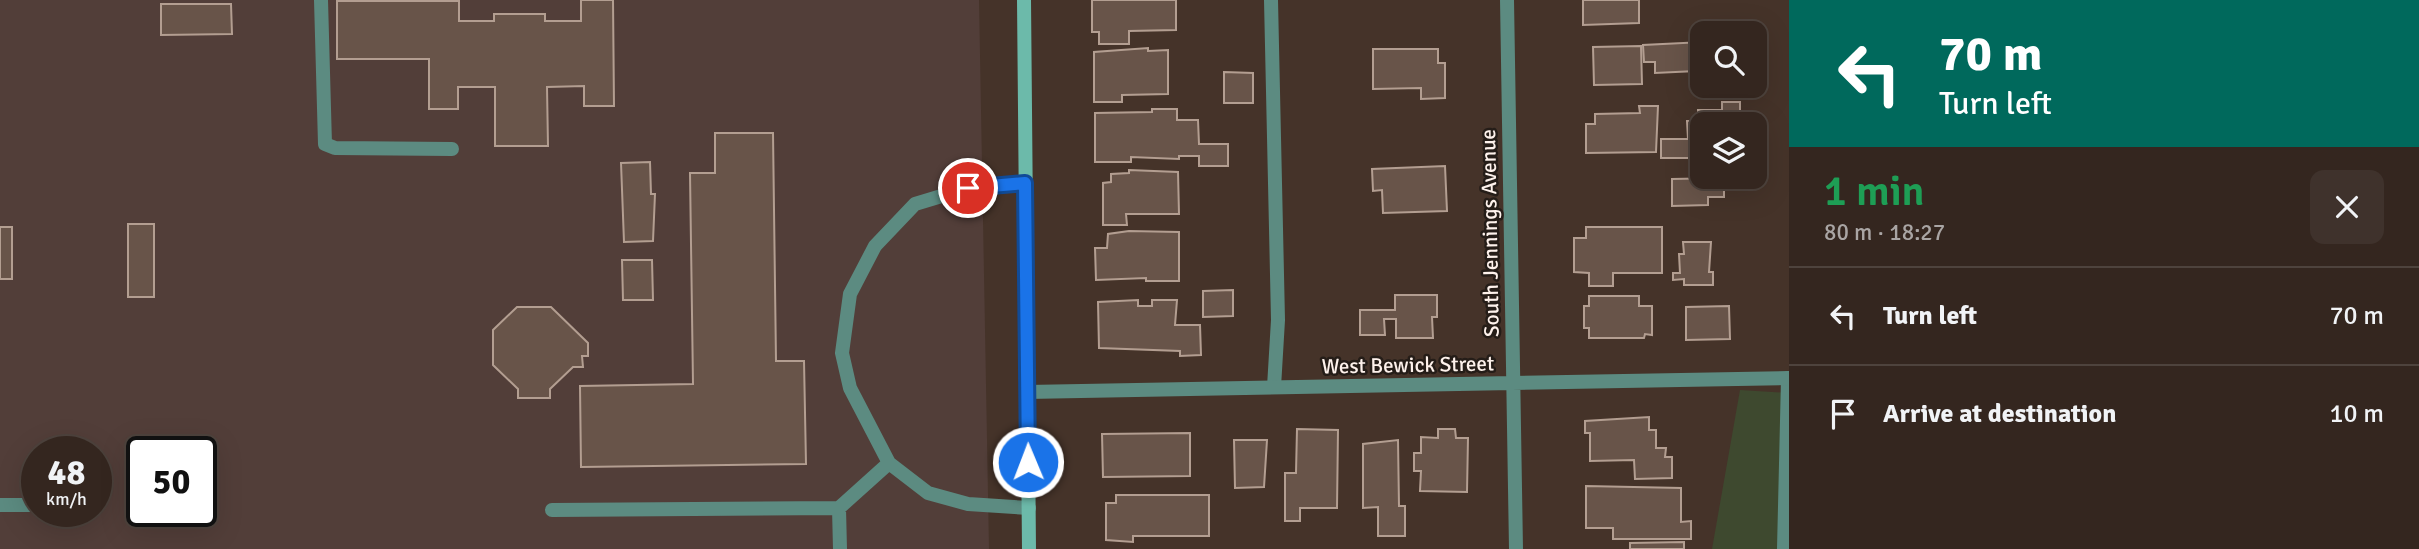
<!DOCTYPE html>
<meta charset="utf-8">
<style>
:root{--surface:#34261f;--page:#3f322c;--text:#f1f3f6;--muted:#a9a5a4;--line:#4e433d}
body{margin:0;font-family:Signika,sans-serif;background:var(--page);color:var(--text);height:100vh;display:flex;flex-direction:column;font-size:26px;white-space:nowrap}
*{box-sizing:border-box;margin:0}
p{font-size:23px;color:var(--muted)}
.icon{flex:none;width:38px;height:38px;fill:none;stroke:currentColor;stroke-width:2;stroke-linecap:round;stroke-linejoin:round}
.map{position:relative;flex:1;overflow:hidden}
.drawer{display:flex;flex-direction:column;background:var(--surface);width:630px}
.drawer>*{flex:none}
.hud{background:#00695c;color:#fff;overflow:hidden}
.buttons{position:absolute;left:1690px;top:21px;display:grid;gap:14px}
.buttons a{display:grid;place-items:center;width:77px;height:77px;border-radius:14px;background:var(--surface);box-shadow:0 7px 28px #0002,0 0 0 2px var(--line);font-size:35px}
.speed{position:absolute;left:21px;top:436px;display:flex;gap:14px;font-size:35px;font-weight:700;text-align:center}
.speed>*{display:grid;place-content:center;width:91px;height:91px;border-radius:50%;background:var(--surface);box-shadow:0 7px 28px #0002,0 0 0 2px var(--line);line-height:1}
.speed small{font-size:18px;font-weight:400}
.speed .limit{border:4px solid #111;border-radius:10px;background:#fff;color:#111}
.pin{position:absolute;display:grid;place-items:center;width:60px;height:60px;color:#fff;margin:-30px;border:4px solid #fff;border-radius:50%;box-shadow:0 2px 7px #0007}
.me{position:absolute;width:77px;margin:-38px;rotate:359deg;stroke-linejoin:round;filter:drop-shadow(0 0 5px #0008)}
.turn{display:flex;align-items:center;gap:24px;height:147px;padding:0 35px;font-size:32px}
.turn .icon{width:91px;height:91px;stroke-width:2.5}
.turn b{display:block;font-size:49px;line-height:60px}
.round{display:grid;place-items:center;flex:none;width:74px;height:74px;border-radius:14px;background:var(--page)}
.summary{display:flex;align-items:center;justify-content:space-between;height:119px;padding:0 35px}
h1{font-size:42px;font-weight:600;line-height:52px;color:#1e9e55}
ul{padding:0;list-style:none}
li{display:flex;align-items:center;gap:21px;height:98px;padding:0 35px;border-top:2px solid var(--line)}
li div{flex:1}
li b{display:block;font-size:26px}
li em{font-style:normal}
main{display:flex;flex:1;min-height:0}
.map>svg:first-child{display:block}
.education{fill:#523e39;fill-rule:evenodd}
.green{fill:#3e492f}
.building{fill:#685449;stroke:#b39e91;stroke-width:2}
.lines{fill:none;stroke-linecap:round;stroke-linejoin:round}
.lane{stroke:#5c8b81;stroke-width:14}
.street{stroke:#5c8b81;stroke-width:14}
.secondary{stroke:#6cbaaa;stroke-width:14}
.route-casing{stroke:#114b97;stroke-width:18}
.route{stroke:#1a73e8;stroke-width:12}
.labels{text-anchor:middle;stroke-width:5;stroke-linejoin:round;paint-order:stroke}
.street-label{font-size:21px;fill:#fef2ec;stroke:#251d18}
</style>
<main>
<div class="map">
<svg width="1789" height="549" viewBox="0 0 1789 549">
<rect width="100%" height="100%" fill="#453329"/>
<!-- education -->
<path class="education" d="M0,0H979L989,549H0ZM37,452H96V511H37ZM142,452H201V511H142Z"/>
<!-- green -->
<path class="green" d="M1740,390L1789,393V549H1712Z"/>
<!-- building -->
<path class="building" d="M581,0H613L614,106H584V86L547,87L548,146H495V87H458V109H429V59H337V1H459V21H494V14H545V21H581Z
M1092,0H1176V30L1129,31V44H1099V32H1092Z
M1583,0H1639V23L1583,25Z
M161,4H231L232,34L161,35Z
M1703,42V64H1695L1696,71L1655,73V62H1644L1643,45Z
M1641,46L1642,84L1594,85L1593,47Z
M1148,48V51L1168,50V94L1122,95V102H1094V52Z
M1373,49H1438V63H1445V98L1421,99V88L1373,89Z
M1224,72L1253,73V103H1224Z
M1722,102H1740V124H1703V138L1688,139L1687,121H1695V128H1698V110H1722Z
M1639,106H1658L1656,152L1586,153V124H1595V114L1640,113Z
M1152,109H1177V120H1198L1199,144H1228V166H1199V156H1179V159L1131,157V162H1095V113L1152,112Z
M715,133H773L776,361H804L806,464L581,467L580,386L693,384L690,173H715Z
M1661,139H1703V158H1661Z
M650,162L651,194H655L653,241L624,242L621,163Z
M1445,166L1447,211L1383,213L1382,190L1373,191L1372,169Z
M1129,170L1178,172L1179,214H1126L1127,225H1103V183L1111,182V174L1129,173Z
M1724,178V197H1708V205L1672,206V179Z
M128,224H154V297H128Z
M0,227H12V279H0Z
M1586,227H1662V273H1613V286H1589V273L1574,272V238H1586Z
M1129,231L1179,232V281H1146V278L1096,280L1095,248H1107L1108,234Z
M1683,242H1711L1709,272H1713V285H1684V279L1673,280V273H1680L1679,254H1684Z
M622,260H652L653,300H623Z
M1233,290V316L1203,317V291Z
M1395,295H1437V317H1432L1433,338H1396V319H1384L1385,335H1360V310H1395Z
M1589,296H1639V306H1652V335L1645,334L1644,338H1589V328H1584V306H1589Z
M1138,300V306H1152V300H1177L1175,325H1200L1201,355L1180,356V351L1099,348L1098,302Z
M1729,306L1730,339L1686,340V307Z
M517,307H551L588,343V356H582L583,367H573L550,389V398H518V389L493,365V330Z
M1649,417V430H1656V448H1666L1665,457H1672V478L1635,479L1634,460L1590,461V433H1585V421Z
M1297,429L1338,430L1337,508H1300V521H1285V473H1296Z
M1438,429H1455L1456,438H1468L1467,492L1420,491L1421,471H1414V453H1421V437L1438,438Z
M1190,433V476L1103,477L1102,434Z
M1234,440H1267L1264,487L1235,488Z
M1398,440L1399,506H1405V536H1378V507L1363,508V444Z
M1586,486L1681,488V522L1691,521V539H1613V528H1586Z
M1116,495H1209V536H1133V542L1106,540V503H1116Z
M1684,542V549H1630V543Z"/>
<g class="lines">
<!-- lane -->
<path class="lane" d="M321,0L325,144L335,148L452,149
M1271,0L1278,320L1274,387
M1025,183L968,188L915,204L875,246L850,294L842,353L850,388L889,463L928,493L968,504L1029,508
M0,505H32
M839,508L840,549
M552,510L839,508L889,463
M1784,549L1788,378"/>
<!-- street -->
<path class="street" d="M1507,0L1516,549
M1027,392L1789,378"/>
<!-- secondary -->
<path class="secondary" d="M1024,0L1029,549"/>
</g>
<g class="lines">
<!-- route casing -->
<g class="route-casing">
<path id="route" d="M968,188L1025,183L1028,462"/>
</g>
<!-- route -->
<use href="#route" class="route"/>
</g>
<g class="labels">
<!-- street labels -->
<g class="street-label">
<text transform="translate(1490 233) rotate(-91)" y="7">South Jennings Avenue</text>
<text transform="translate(1408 365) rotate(-1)" y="7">West Bewick Street</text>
</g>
</g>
</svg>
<div class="buttons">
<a><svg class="icon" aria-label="search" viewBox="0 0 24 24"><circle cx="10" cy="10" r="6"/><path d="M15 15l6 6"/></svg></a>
<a><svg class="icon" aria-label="layers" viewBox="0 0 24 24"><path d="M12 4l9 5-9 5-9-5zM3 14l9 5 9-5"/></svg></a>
</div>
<div class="speed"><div>48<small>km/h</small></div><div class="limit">50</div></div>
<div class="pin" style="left:968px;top:188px;background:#d93025"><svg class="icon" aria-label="arrive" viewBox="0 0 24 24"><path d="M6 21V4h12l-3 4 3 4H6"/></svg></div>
<svg class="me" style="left:1028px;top:462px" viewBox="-20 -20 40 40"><circle r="17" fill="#1a73e8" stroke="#fff" stroke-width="3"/><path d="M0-11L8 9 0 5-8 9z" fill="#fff"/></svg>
</div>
<section class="drawer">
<div class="hud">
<div class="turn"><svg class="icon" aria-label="left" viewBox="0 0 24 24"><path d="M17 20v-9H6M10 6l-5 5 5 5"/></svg><div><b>70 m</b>Turn left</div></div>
</div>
<div class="summary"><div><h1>1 min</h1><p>80 m · 18:27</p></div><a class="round"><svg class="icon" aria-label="close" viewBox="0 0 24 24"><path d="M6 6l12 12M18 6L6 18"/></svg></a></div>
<ul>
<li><svg class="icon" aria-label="left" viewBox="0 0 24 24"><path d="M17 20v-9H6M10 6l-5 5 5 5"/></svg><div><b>Turn left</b></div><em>70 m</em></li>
<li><svg class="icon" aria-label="arrive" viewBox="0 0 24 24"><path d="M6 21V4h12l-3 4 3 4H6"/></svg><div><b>Arrive at destination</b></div><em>10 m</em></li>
</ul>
</section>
</main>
